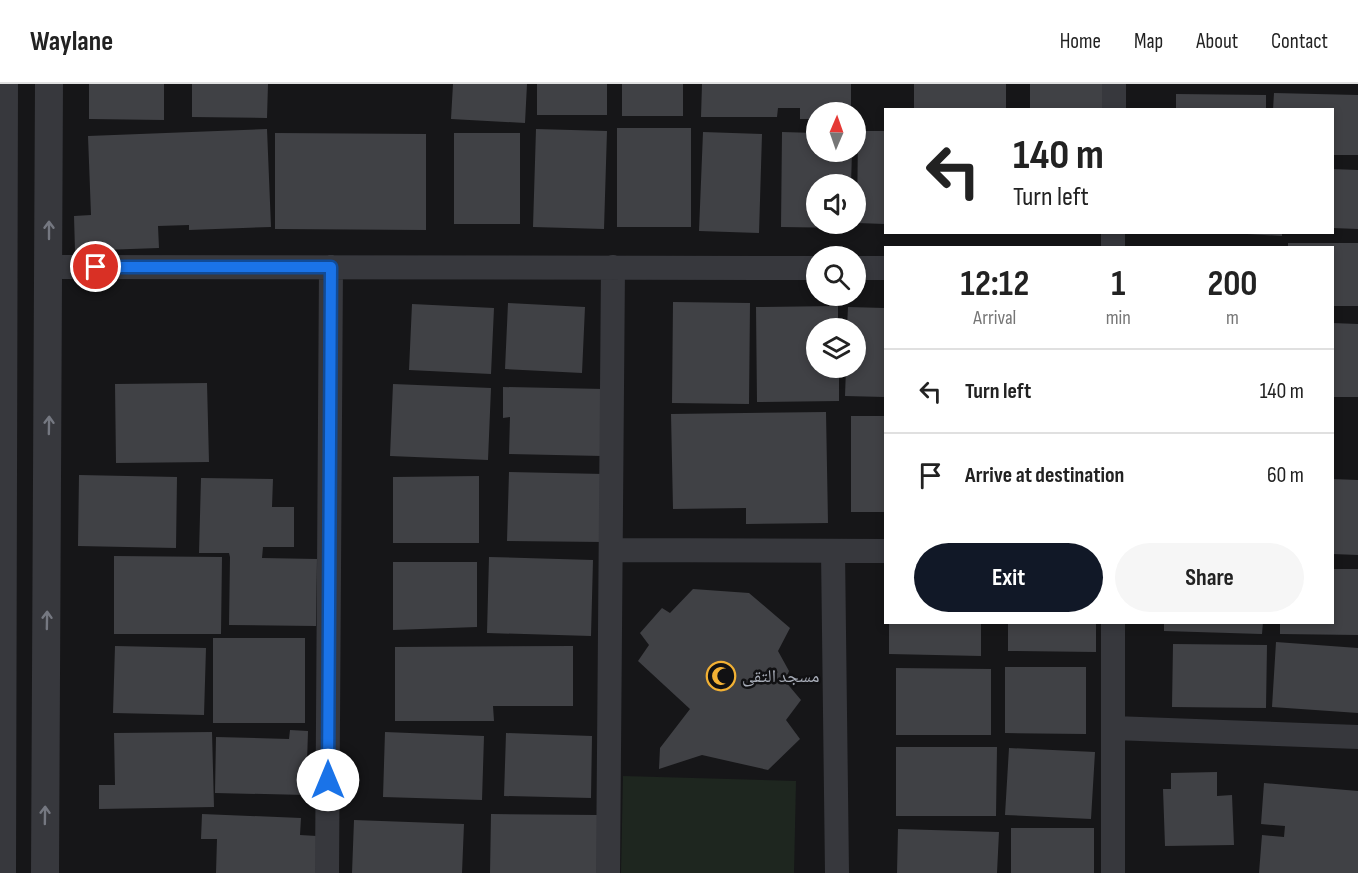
<!DOCTYPE html>
<meta charset="utf-8">
<style>
:root{--surface:#fff;--page:#f6f6f6;--text:#222;--muted:#767676;--line:#e0e0e0;--accent:#111827}
body{margin:0;font-family:"Sofia Sans Condensed","Noto Naskh Arabic",sans-serif;background:var(--page);color:var(--text);height:100vh;display:flex;flex-direction:column;font-size:22px;white-space:nowrap}
*{box-sizing:border-box;margin:0}
p{font-size:20px;color:var(--muted)}
.icon{flex:none;width:33px;height:33px;fill:none;stroke:currentColor;stroke-width:2;stroke-linecap:round;stroke-linejoin:round}
.map{position:relative;flex:1;overflow:hidden}
.panel{position:absolute;left:884px;top:162px;width:450px;height:378px;display:flex;flex-direction:column;background:var(--surface);border-radius:0px;box-shadow:0 3px 9px #0003}
.panel>*{flex:none}
.top-card{position:absolute;left:884px;top:24px;width:450px;height:126px;border-radius:0px;box-shadow:0 3px 9px #0003;background:#fff;color:var(--text);overflow:hidden}
.needle{width:39px;rotate:2deg}
.controls{position:absolute;left:806px;top:18px;display:grid;gap:12px}
.controls a{display:grid;place-items:center;width:60px;height:60px;border-radius:50%;background:var(--surface);box-shadow:0 3px 9px #0003;font-size:30px}
.pin{position:absolute;display:grid;place-items:center;width:51px;height:51px;color:#fff;margin:-26px;border:3px solid #fff;border-radius:50%;box-shadow:0 2px 6px #0007}
.me{position:absolute;width:66px;margin:-33px;rotate:0deg;stroke-linejoin:round;filter:drop-shadow(0 0 4px #0008)}
.turn{display:flex;align-items:center;gap:21px;height:126px;padding:0 30px;font-size:27px}
.turn .icon{width:78px;height:78px;stroke-width:2.5}
.turn b{display:block;font-size:42px;line-height:51px}
.eta{display:flex;justify-content:space-evenly;align-items:center;height:102px;text-align:center}
.eta b{font-size:36px;font-weight:700;line-height:42px}
.primary-button{display:flex;gap:12px;margin-top:auto;padding:12px 30px}
.primary-button a{flex:1;height:69px;border-radius:36px;background:var(--accent);color:#fff;font-size:24px;font-weight:700;line-height:69px;text-align:center}
.primary-button a+a{background:var(--page);color:var(--text)}
ul{padding:0;list-style:none}
li{display:flex;align-items:center;gap:18px;height:84px;padding:0 30px;border-top:2px solid var(--line)}
li div{flex:1}
li b{display:block;font-size:22px}
li em{font-style:normal}
header{display:flex;align-items:center;gap:36px;box-sizing:border-box;height:84px;padding:0 30px;background:var(--surface);border-bottom:2px solid var(--line)}
header strong{font-size:28px}
nav{display:flex;gap:33px;margin-inline-start:auto;font-size:21px}
.map>svg:first-child{display:block}
.green{fill:#1e261f}
.building{fill:#404145}
.lines{fill:none;stroke-linecap:round;stroke-linejoin:round}
.minor{stroke:#37383d;stroke-width:24}
.tertiary{stroke:#37383d;stroke-width:28}
.oneway{stroke:#757881}
.route-casing{stroke:#114b97;stroke-width:15}
.route{stroke:#1a73e8;stroke-width:10}
.labels{text-anchor:middle;stroke-width:5;stroke-linejoin:round;paint-order:stroke}
.poi-label{font-size:18px;fill:#a8adb8;stroke:#111113;text-anchor:start}
</style>
<header>
<strong>Waylane</strong>
<nav><a>Home</a><a>Map</a><a>About</a><a>Contact</a></nav>
</header>
<div class="map">
<svg width="1358" height="789" viewBox="0 0 1358 789">
<rect width="100%" height="100%" fill="#161618"/>
<!-- green -->
<path class="green" d="M623,692L796,697L794,789H621Z"/>
<!-- building -->
<path class="building" d="M89,0H164V36L89,35Z
M192,0H268L267,34L192,33Z
M453,0H527L525,39L451,35Z
M537,0H607V31H537Z
M622,0H683V32H622Z
M702,0H851V28H816V35H800V24H778L777,33H701Z
M914,0H1006V25H914Z
M1030,0H1105L1104,26H1030Z
M1274,9L1358,11V71H1332V26H1273Z
M1176,10L1266,11V26H1176Z
M617,44H691V143H617Z
M267,45L271,143L189,146V141L158,142L159,164L75,167L74,132L91,131L88,52Z
M536,45L607,47L604,145L533,143Z
M858,47H885V140L857,139Z
M703,48L762,50L759,149L699,147Z
M782,48L816,49V68H852L851,100H816V140H850V144L781,143Z
M275,49L426,50V146L275,145Z
M454,49H520V140H454Z
M1332,85L1358,86V145L1332,144Z
M1247,148H1282V152L1247,150Z
M1288,159H1358V222H1332V164H1288Z
M673,218L750,219L749,320L672,319Z
M508,219L585,223L582,289L505,285Z
M412,220L494,224L491,290L409,286Z
M838,222V244H816V284H839V317L757,318L756,223Z
M848,223L885,224V313L845,312L846,284H855V244H847Z
M1332,239L1358,240V313H1332Z
M207,299L209,378L116,379L115,300Z
M393,300L491,304L488,376L390,372Z
M503,303L604,305L602,372L509,370L510,333L503,334Z
M826,328L828,439L746,440V424L673,425L671,330Z
M851,332H885V428H851Z
M509,388L604,390L603,458L507,457Z
M79,391L177,393L176,464L78,462Z
M479,392V459H393V393Z
M201,394L273,395L272,423H294V463H263L262,474L317,475L316,542L229,541L230,473L229,469H199Z
M1332,395L1358,396V471L1332,470Z
M114,472L222,473L221,550H114Z
M489,473L593,476L591,552L487,549Z
M393,478H477V543L393,546Z
M1332,485H1358V551L1280,550V538H1332Z
M693,505L749,509L790,544L778,567L789,587L785,597L801,616L786,636L800,655L768,686L702,671L659,685L660,664L690,625L638,577L649,561L640,549L662,524L670,529Z
M889,538H981V572L889,570Z
M1008,538H1096V568L1008,567Z
M1164,538H1263L1262,550L1164,547Z
M213,554H305V639H213Z
M1276,558L1358,564V629L1272,623Z
M1173,560L1267,561L1266,624L1172,623Z
M115,562L206,564L204,631L113,629Z
M573,562V622H493L494,637H395V563Z
M1005,583H1086V650L1005,649Z
M896,584L991,585V651H896Z
M290,646L308,647L306,711L215,709L216,653L289,655Z
M212,648L214,723L99,725V701H115L114,649Z
M385,648L484,652L482,716L383,713Z
M506,649L592,652L591,714L504,712Z
M896,663H997L996,732H896Z
M1009,664L1095,668L1091,735L1005,731Z
M1217,688V712L1232,711L1234,761L1165,762L1163,705H1171V689Z
M1264,699L1358,707V789H1259L1262,751L1284,753L1285,742L1261,740Z
M202,730L301,734L300,751L317,752L316,789H216L217,755H201Z
M491,730L598,731V789H490Z
M354,736L464,740L462,789H352Z
M1011,744H1094V789H1011Z
M898,745L999,748L997,789H897Z"/>
<g class="lines">
<!-- minor -->
<path class="minor" d="M1114,26V0
M1113,164V148
M49,183L816,184
M855,184H885
M611,466L885,467
M833,467L837,789
M1113,644L1358,653
M327,789L331,183
M608,789L613,183
M1113,789V538"/>
<!-- tertiary -->
<path class="tertiary" d="M2,789L4,0
M45,789L49,0"/>
</g>
<!-- one-way arrows -->
<defs><path id="oneway-shaft" d="M-6 0H5M1.5-3L5.5 0L1.5 3" fill="none" stroke-width="1.6" stroke-linecap="round" stroke-linejoin="round" transform="scale(1.5)"/></defs>
<g class="oneway">
<use href="#oneway-shaft" transform="translate(49 146) rotate(-90)"/>
<use href="#oneway-shaft" transform="translate(49 341) rotate(-89)"/>
<use href="#oneway-shaft" transform="translate(47 536) rotate(-89)"/>
<use href="#oneway-shaft" transform="translate(45 731) rotate(-89)"/>
</g>
<g class="lines">
<!-- route casing -->
<g class="route-casing">
<path id="route" d="M96,183H331L328,696"/>
</g>
<!-- route -->
<use href="#route" class="route"/>
</g>
<!-- icons -->
<defs>
<g id="mosque-ring" transform="scale(1.5)"><circle r="9.5" fill="#111113" stroke="#f2b134" stroke-width="1.5"/><path d="M3.5-4.9A6 6 0 1 0 3.5 4.9A5 5 0 1 1 3.5-4.9Z" fill="#f2b134"/></g>
</defs>
<g fill-rule="evenodd">
<use href="#mosque-ring" x="721" y="592"/>
</g>
<g class="labels">
<!-- poi labels -->
<g class="poi-label">
<text x="742" y="598">مسجد التقى</text>
</g>
</g>
</svg>
<div class="controls">
<a><svg class="needle" viewBox="-14 -14 28 28"><path d="M0-13l5 13h-10z" fill="#e53935"/><path d="M0 13l5-13h-10z" fill="#767676"/></svg></a>
<a><svg class="icon" aria-label="sound" viewBox="0 0 24 24"><path d="M4 9h4l5-4v14l-5-4H4zM17 9q2 3 0 6"/></svg></a>
<a><svg class="icon" aria-label="search" viewBox="0 0 24 24"><circle cx="10" cy="10" r="6"/><path d="M15 15l6 6"/></svg></a>
<a><svg class="icon" aria-label="layers" viewBox="0 0 24 24"><path d="M12 4l9 5-9 5-9-5zM3 14l9 5 9-5"/></svg></a>
</div>
<div class="pin" style="left:96px;top:183px;background:#d93025"><svg class="icon" aria-label="arrive" viewBox="0 0 24 24"><path d="M6 21V4h12l-3 4 3 4H6"/></svg></div>
<svg class="me" style="left:328px;top:696px" viewBox="-20 -20 40 40"><circle r="19" fill="#fff"/><path d="M0-13L10 11 0 6-10 11z" fill="#1a73e8"/></svg>
<div class="top-card">
<div class="turn"><svg class="icon" aria-label="left" viewBox="0 0 24 24"><path d="M17 20v-9H6M10 6l-5 5 5 5"/></svg><div><b>140 m</b>Turn left</div></div>
</div>
<section class="panel">
<div class="eta">
<div><b>12:12</b><p>Arrival</p></div>
<div><b>1</b><p>min</p></div>
<div><b>200</b><p>m</p></div>
</div>
<ul>
<li><svg class="icon" aria-label="left" viewBox="0 0 24 24"><path d="M17 20v-9H6M10 6l-5 5 5 5"/></svg><div><b>Turn left</b></div><em>140 m</em></li>
<li><svg class="icon" aria-label="arrive" viewBox="0 0 24 24"><path d="M6 21V4h12l-3 4 3 4H6"/></svg><div><b>Arrive at destination</b></div><em>60 m</em></li>
</ul>
<div class="primary-button"><a>Exit</a><a>Share</a></div>
</section>
</div>
